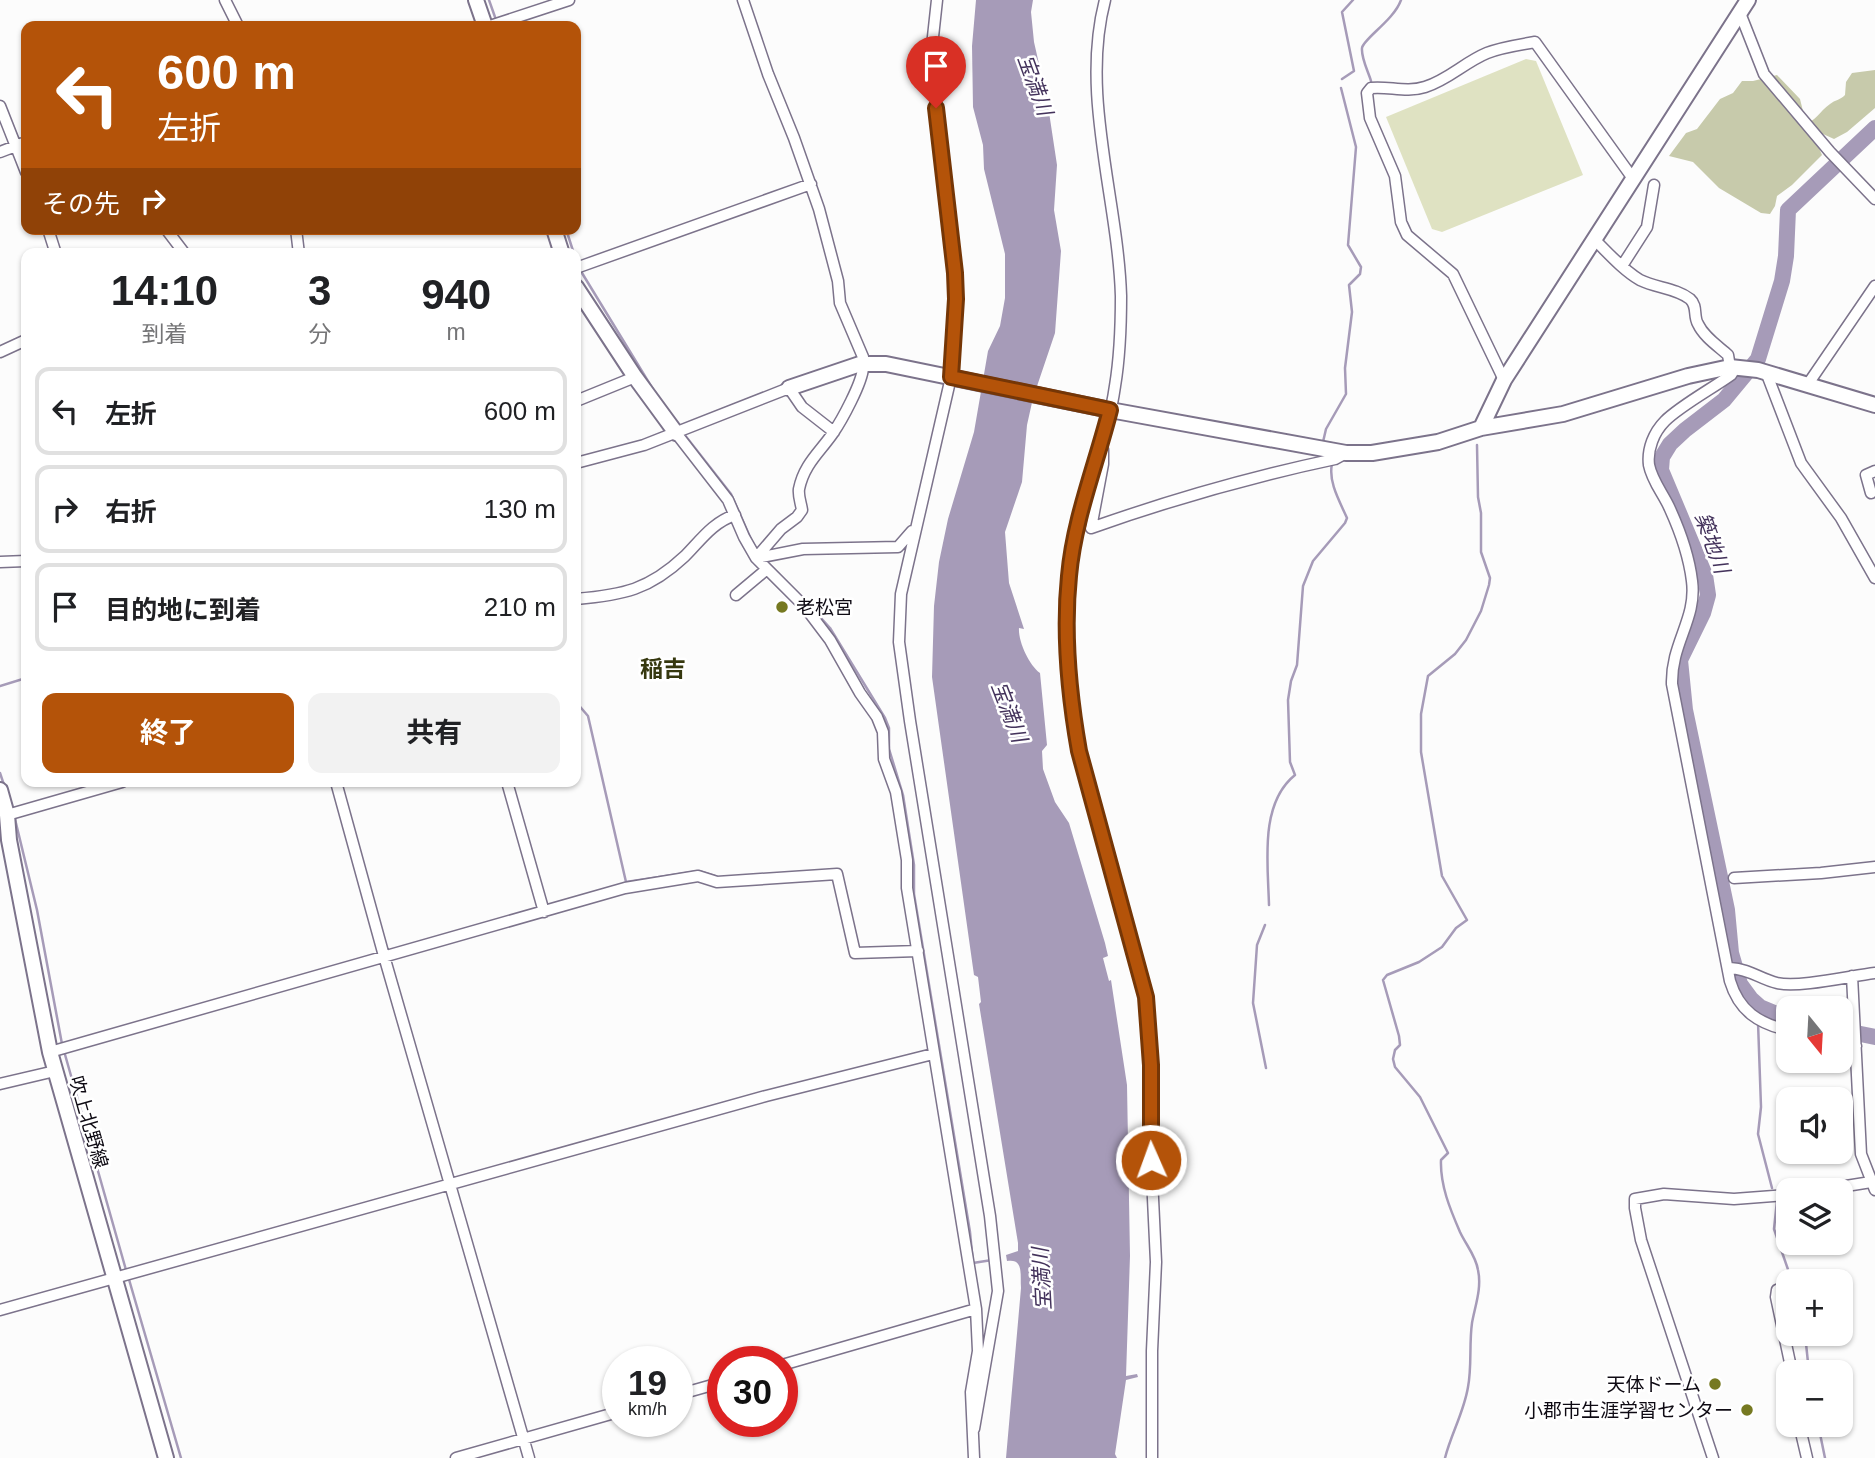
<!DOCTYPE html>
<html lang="ja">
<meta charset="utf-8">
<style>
:root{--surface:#fff;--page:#f2f2f2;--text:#202124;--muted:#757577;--line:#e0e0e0;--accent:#b45309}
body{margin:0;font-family:Helvetica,"Noto Sans JP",sans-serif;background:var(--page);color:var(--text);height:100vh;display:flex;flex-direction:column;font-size:26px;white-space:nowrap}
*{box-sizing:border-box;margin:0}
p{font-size:23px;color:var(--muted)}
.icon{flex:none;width:38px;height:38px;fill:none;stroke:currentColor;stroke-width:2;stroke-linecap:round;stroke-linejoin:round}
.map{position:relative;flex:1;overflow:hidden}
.details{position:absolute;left:21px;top:248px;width:560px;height:539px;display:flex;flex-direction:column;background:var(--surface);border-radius:14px;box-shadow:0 2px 5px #0004}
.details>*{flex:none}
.hud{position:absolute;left:21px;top:21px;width:560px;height:214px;border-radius:14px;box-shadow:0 2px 5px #0004;background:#b45309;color:#fff;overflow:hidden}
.needle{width:46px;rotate:162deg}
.fabs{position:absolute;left:1776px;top:996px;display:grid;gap:14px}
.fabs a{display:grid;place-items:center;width:77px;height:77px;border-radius:14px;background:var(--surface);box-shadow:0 2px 5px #0004;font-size:35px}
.speed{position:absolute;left:602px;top:1346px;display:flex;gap:14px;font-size:35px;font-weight:700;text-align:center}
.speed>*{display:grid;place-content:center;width:91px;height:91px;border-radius:50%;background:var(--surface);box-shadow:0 2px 5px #0004;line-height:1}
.speed small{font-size:18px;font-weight:400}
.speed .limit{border:10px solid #d22;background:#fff;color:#111}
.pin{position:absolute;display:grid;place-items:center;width:60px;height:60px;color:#fff;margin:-72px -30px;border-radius:50% 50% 50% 0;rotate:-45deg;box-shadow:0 0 7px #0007}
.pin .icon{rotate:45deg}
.me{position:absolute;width:77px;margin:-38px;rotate:358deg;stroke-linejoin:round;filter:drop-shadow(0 0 5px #0008)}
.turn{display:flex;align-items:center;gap:24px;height:147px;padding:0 21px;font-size:32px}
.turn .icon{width:91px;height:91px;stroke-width:2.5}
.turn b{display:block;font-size:49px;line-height:60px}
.then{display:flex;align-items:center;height:66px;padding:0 21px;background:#0003;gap:14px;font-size:26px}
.eta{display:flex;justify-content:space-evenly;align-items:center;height:119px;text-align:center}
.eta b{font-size:42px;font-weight:700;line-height:49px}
.cta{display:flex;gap:14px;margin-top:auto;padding:14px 21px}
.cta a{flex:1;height:80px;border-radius:14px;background:var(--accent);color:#fff;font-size:28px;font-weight:700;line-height:80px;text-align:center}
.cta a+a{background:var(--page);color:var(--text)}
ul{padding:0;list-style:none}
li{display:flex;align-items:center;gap:21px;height:88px;margin:0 14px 10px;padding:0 7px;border:4px solid var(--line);border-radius:14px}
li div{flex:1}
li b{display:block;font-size:26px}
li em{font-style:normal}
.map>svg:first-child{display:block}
.green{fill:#dfe2c2}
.forest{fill:#c7caab}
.water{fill:#a69bb8}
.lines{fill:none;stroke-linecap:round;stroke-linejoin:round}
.stream{stroke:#a69bb8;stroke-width:2.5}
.river{stroke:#a69bb8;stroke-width:16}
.street-casing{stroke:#7c738b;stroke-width:13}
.secondary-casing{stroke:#7c738b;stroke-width:18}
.street{stroke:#fff;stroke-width:10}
.secondary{stroke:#fff;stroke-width:14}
.route-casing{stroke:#753606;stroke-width:18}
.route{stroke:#b45309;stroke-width:12}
.poi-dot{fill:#767921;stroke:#fff;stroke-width:2.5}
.labels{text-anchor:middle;stroke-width:5;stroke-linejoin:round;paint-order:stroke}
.poi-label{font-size:19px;fill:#0e0a13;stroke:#fff;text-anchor:end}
.street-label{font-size:19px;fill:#0e0a13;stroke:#fff}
.water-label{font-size:21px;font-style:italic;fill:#44335c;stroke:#fff}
.quarter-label{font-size:23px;font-weight:bold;fill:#36380f;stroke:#fff}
</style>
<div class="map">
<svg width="1875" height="1458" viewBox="0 0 1875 1458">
<rect width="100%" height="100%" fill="#fcfcfc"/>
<!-- green -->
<path class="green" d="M1526,59L1536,61L1583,175L1442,232L1432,229L1386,117Z"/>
<!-- forest -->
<path class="forest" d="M1875,70V108L1847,132L1834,139L1823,134L1815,139L1822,155L1792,185L1777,196L1775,206L1770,214L1761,213L1719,188L1693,162L1669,156L1686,133L1697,129L1720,99L1733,93L1742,81H1753L1777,75L1800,99L1803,111L1796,121L1802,126C1816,121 1819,112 1830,104C1835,100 1840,100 1845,95L1846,82L1852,73Z"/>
<!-- water -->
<path class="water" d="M976,0H1033L1031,12L1034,42L1047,99L1057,165L1054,210L1061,251L1055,333L1033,398L1027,425L1022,482L1005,532L1009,583L1024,629L1019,628C1018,641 1029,665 1040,673L1047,745L1042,751L1043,769L1055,802L1069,823L1105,943L1108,956L1103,958L1109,981L1111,980L1127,1085L1130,1256L1126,1376L1137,1374L1138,1377L1126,1380L1115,1454L1117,1458H1006L1021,1288C1020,1275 1024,1258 1007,1261L1006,1255L1018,1251V1243L979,1004L981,1002L978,977L974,975L932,677L934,606L939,562L948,519L974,432L988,351L1000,326L1005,298V254L984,169L983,145L973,107L972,46Z"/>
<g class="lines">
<!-- stream -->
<path class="stream" d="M489,0L495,17
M1342,79L1354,71L1342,12L1353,0
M1371,81C1368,71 1361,58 1362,48C1363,39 1394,20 1401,0
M566,229L574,254
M576,258L577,260
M582,273L654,391
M684,434L731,494L754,546
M1323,442L1326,429L1346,394L1345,368L1352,312L1349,285L1360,274L1361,267L1348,245L1356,147L1341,88
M811,607L830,628L885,718L889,728V749L903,795L914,865V894L970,1232L973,1263L992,1260
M0,686L26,678
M576,702L588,716L626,882L699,871L715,876
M0,773L4,785
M14,815L37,910L62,1044
M1269,905C1268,864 1259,804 1295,775L1290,762L1288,700L1291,681L1297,665L1303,586L1313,561L1345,523L1347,518C1340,502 1328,482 1332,464
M1265,925L1257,945L1253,1003L1266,1068
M1751,999L1755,1012
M1758,1022L1761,1107L1758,1134L1772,1188
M64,1051L126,1270
M1777,1201L1774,1229L1792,1281
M128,1276L181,1458
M1805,1334L1809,1372
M1818,1424L1825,1458
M1445,1458C1451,1434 1464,1412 1468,1387C1472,1367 1469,1344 1472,1323C1475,1306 1482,1288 1478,1270C1476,1256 1466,1245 1460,1232C1450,1209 1440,1185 1441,1160L1448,1153L1420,1097L1395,1067L1393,1059L1395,1050L1400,1045L1399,1036L1383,980L1387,975L1419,962L1442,947L1456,928L1467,920L1442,876L1421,752V714L1428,676L1455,654L1466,640L1481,611L1489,585L1490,578L1481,552V513L1478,497L1477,445"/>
<!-- river -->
<path class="river" d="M1788,1019L1760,1007L1751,999L1740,984L1731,953L1727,910L1685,710L1680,660L1703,613L1708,595L1705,575L1661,470L1662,457L1670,444L1685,430L1724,400L1758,359L1782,281L1786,256L1788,210L1875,128
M1841,1030L1875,1037"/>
<!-- street casing -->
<g class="street-casing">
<path id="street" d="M225,0L238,26
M743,0L768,74L794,138L819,209L838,281L840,303L863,357
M937,0L932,46L938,132L956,299L951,377L901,594L899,642L910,721L990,1216L998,1291L974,1429
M1105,0C1080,95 1118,199 1121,296C1121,325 1120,356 1115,386C1107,443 1082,498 1072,556C1061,619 1068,688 1079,751L1146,997L1151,1065L1150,1135L1156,1262L1152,1351V1458
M1740,13L1764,74L1830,152L1875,199
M490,26L569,0
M0,106L26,172
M0,152L26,142
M48,229L56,254
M166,229L185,254
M296,229L299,254
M1595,240C1609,254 1623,270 1640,280C1656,288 1676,288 1690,299C1698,306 1693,316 1698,324C1704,337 1718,346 1728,355L1730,367
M1622,266L1647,227L1654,185
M576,268L811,184
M0,352L26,340
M1736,367L1731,375C1713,388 1680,406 1665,421C1654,432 1647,449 1649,465C1652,481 1664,495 1670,509C1680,531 1689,556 1692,581C1697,619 1671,643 1672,684L1730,981C1739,1011 1759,1024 1788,1030
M1766,372L1801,463L1841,518L1875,578
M1504,380L1453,274L1407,235L1401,222L1395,176L1370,118L1367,93L1371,88C1389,86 1406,93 1425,87C1448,80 1465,62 1487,53C1502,47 1519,45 1535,42L1634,180
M1808,384L1875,286
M576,401L635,377
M676,433L728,500L744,537L756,558L805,607L830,640L860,693L877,717L883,732L884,759L896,792L907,860V888L976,1309L978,1351L971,1392L974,1458
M1103,450V464L1091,528C1173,499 1250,477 1335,459L1346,453
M576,463L644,445L789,388L802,407L834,432
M1871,493L1866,475L1875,471
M756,558L781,529L797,517L802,510C801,503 798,496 799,489C804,464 820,452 833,433C842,420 862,383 863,368
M757,558L803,549L898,547L912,531
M0,562L26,561
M736,595L767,569
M576,599C623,595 649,590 685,556C700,541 713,522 735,515
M336,782L384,956L529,1458
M507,782L544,912
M7,815L122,782
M1734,878L1821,873L1875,867
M1730,968C1750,969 1760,979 1777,983C1799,988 1850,976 1875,973
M1852,976L1861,1154L1875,1190
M1841,1043L1856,1046
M50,1052L625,888L698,876L717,882L837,874L855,953L918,951
M0,1084L55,1071
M1821,1190L1871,1182
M1788,1285L1777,1290L1776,1297L1792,1372
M0,1310L766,1096L933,1054
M782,1365L976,1309
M677,1395L723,1382
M1799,1424L1807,1458
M456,1458L618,1412
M1713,1458L1641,1240L1635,1208V1199L1664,1194L1734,1199L1788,1195"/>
</g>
<!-- secondary casing -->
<g class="secondary-casing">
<path id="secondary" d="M476,0L485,26
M554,229L562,254
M576,287L635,377L676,433
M789,388L860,364H886L1110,410L1346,453H1372L1438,442L1481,428L1563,414L1688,376L1730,367L1758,370L1875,405
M1481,428L1504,380L1748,0
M0,790L7,815L9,840L50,1052L166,1458"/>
</g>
<!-- street -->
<use href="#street" class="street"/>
<!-- secondary -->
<use href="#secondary" class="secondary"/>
</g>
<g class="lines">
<!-- route casing -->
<g class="route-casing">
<path id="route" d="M936,108L955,273L956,299L951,377L1110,410C1096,465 1074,519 1069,576C1063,634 1069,694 1079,751L1146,997L1151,1065V1160"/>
</g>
<!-- route -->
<use href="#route" class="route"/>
</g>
<!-- markers -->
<g class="poi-dot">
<circle cx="782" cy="607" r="7"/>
<circle cx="1715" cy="1384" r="7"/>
<circle cx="1747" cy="1410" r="7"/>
</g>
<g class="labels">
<!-- poi labels -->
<g class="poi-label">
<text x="796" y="614" text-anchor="start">老松宮</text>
<text x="1701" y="1391">天体ドーム</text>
<text x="1733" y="1417">小郡市生涯学習センター</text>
</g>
<!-- street labels -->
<g class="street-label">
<text transform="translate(89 1122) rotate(74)" y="7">吹上北野線</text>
</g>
<!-- water labels -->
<g class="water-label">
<text transform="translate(1035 85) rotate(70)" y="7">宝満川</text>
<text transform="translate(1712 543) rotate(70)" y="7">築地川</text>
<text transform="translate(1009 712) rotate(69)" y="7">宝満川</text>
<text transform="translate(1042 1279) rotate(-93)" y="7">宝満川</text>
</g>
<!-- quarter labels -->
<g class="quarter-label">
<text x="663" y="677">稲吉</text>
</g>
</g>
</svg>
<div class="fabs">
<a><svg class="needle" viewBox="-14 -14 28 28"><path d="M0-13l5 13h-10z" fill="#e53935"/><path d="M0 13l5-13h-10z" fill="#757577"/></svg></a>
<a><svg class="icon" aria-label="sound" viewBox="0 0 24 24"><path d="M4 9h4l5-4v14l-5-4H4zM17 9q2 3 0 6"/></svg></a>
<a><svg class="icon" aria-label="layers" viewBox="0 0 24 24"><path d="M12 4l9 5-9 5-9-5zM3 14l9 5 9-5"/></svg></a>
<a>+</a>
<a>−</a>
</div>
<div class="speed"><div>19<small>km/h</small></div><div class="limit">30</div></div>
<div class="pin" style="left:936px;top:108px;background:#d93025"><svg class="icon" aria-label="arrive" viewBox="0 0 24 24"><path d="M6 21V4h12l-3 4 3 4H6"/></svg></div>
<svg class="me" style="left:1151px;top:1160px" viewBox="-20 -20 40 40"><circle r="17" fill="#b45309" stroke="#fff" stroke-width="3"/><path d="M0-11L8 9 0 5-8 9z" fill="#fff"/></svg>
<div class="hud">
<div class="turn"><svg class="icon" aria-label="left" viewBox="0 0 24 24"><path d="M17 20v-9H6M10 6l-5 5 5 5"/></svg><div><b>600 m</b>左折</div></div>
<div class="then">その先<svg class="icon" aria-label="right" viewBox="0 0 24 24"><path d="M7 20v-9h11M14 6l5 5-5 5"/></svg></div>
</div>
<section class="details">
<div class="eta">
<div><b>14:10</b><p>到着</p></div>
<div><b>3</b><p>分</p></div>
<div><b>940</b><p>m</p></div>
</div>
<ul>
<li><svg class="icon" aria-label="left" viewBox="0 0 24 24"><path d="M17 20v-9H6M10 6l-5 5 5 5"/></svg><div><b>左折</b></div><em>600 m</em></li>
<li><svg class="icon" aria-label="right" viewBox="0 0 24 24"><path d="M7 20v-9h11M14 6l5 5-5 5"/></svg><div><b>右折</b></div><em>130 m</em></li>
<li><svg class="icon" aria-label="arrive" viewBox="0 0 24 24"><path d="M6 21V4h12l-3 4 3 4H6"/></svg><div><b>目的地に到着</b></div><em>210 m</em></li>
</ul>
<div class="cta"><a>終了</a><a>共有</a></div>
</section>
</div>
